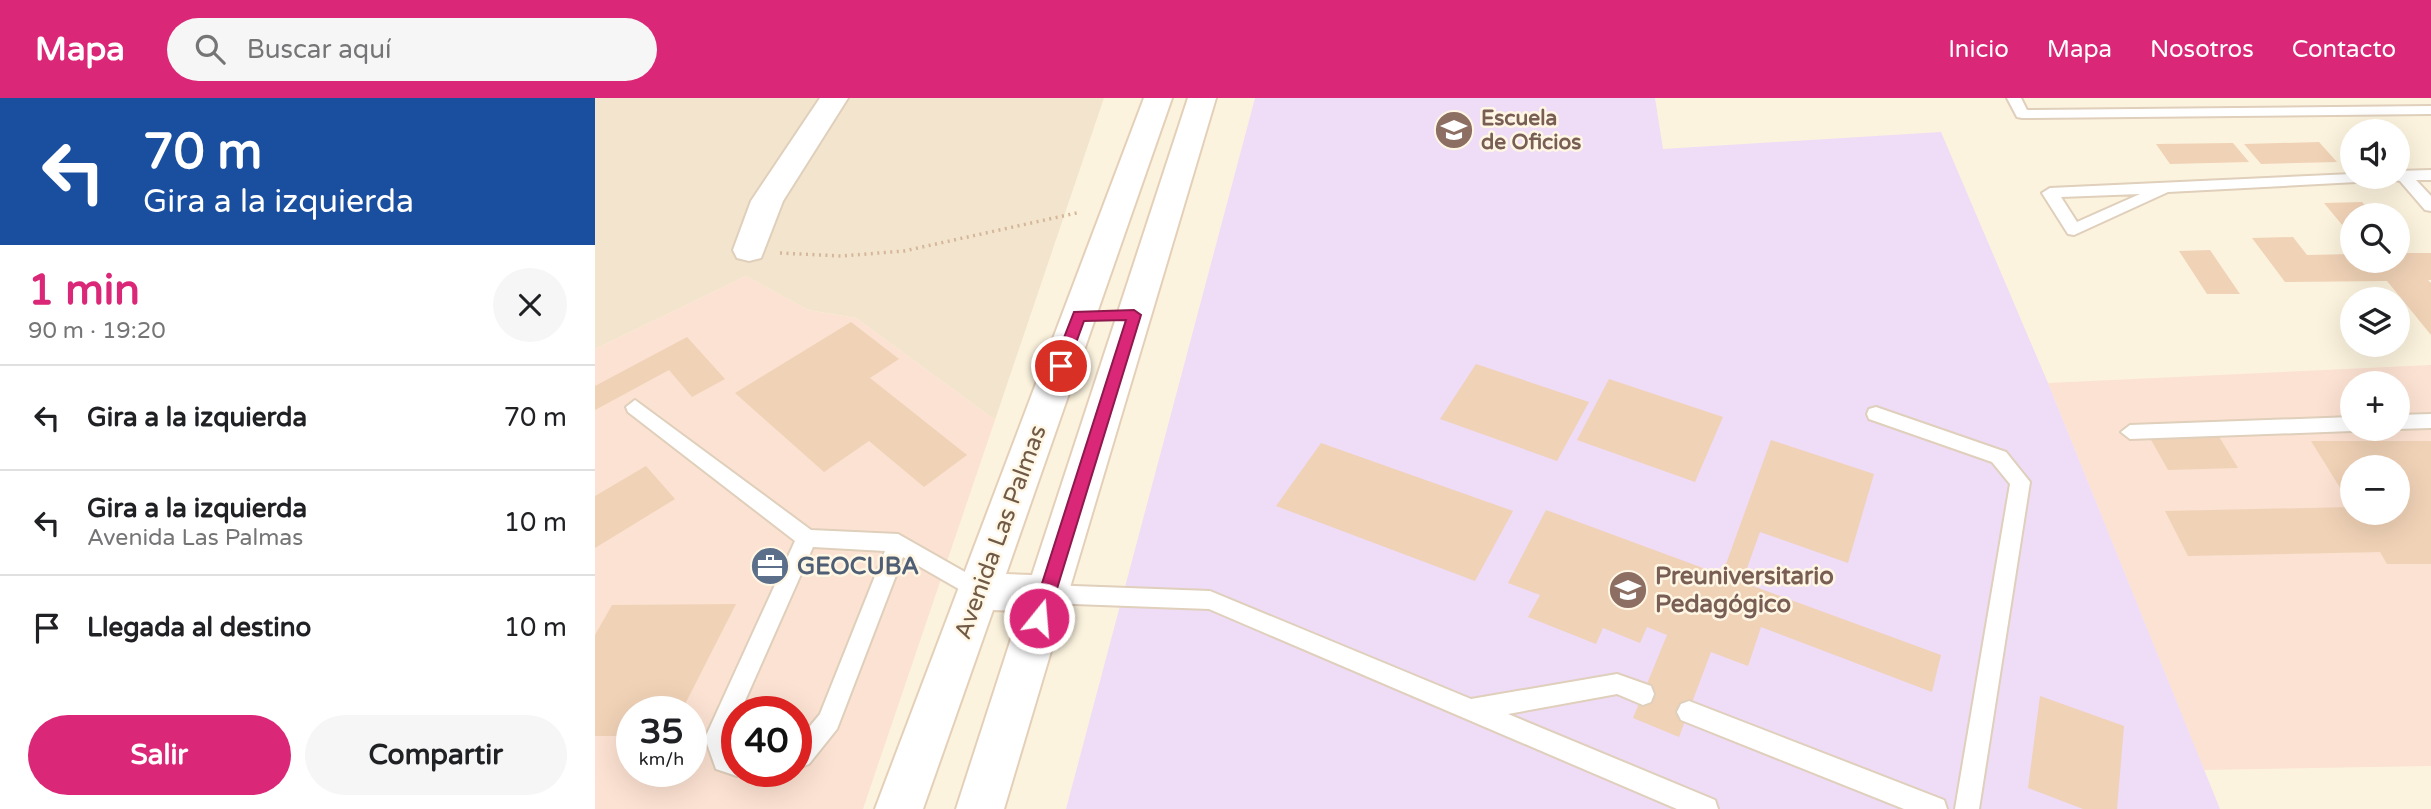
<!DOCTYPE html>
<html lang="es">
<meta charset="utf-8">
<style>
:root{--surface:#fff;--page:#f6f6f6;--text:#202124;--muted:#757577;--line:#e0e0e0;--accent:#db2777}
body{margin:0;font-family:"Varela Round",sans-serif;background:var(--page);color:var(--text);height:100vh;display:flex;flex-direction:column;font-size:26px;white-space:nowrap}
*{box-sizing:border-box;margin:0}
p{font-size:23px;color:var(--muted)}
.icon{flex:none;width:38px;height:38px;fill:none;stroke:currentColor;stroke-width:2;stroke-linecap:round;stroke-linejoin:round}
.map{position:relative;flex:1;overflow:hidden}
.side{display:flex;flex-direction:column;background:var(--surface);width:595px}
.side>*{flex:none}
.top-card{background:#1a4fa0;color:#fff;overflow:hidden}
.controls{position:absolute;left:1745px;top:21px;display:grid;gap:14px}
.controls a{display:grid;place-items:center;width:70px;height:70px;border-radius:50%;background:var(--surface);box-shadow:0 7px 28px #0002;font-size:35px}
.speed{position:absolute;left:21px;top:598px;display:flex;gap:14px;font-size:35px;font-weight:700;text-align:center}
.speed>*{display:grid;place-content:center;width:91px;height:91px;border-radius:50%;background:var(--surface);box-shadow:0 7px 28px #0002;line-height:1}
.speed small{font-size:18px;font-weight:400}
.speed .limit{border:10px solid #d22;background:#fff;color:#111}
.pin{position:absolute;display:grid;place-items:center;width:60px;height:60px;color:#fff;margin:-30px;border:4px solid #fff;border-radius:50%;box-shadow:0 2px 7px #0007}
.me{position:absolute;width:77px;margin:-38px;rotate:17deg;stroke-linejoin:round;filter:drop-shadow(0 0 5px #0008)}
.turn{display:flex;align-items:center;gap:24px;height:147px;padding:0 28px;font-size:32px}
.turn .icon{width:91px;height:91px;stroke-width:2.5}
.turn b{display:block;font-size:49px;line-height:60px}
.round{display:grid;place-items:center;flex:none;width:74px;height:74px;border-radius:37px;background:var(--page)}
.head{display:flex;align-items:center;justify-content:space-between;height:119px;padding:0 28px}
h1{font-size:42px;font-weight:700;line-height:52px;color:var(--accent)}
.action{display:flex;gap:14px;margin-top:auto;padding:14px 28px}
.action a{flex:1;height:80px;border-radius:42px;background:var(--accent);color:#fff;font-size:28px;font-weight:700;line-height:80px;text-align:center}
.action a+a{background:var(--page);color:var(--text)}
ul{padding:0;list-style:none}
li{display:flex;align-items:center;gap:21px;height:105px;padding:0 28px;border-top:2px solid var(--line)}
li div{flex:1}
li b{display:block;font-size:26px}
li em{font-style:normal}
header{display:flex;align-items:center;gap:42px;box-sizing:border-box;height:98px;padding:0 35px;background:var(--accent);color:#fff}
header strong{font-size:33px}
nav{display:flex;gap:38px;margin-inline-start:auto;font-size:24px}
.search{width:490px;height:63px;background:var(--page);display:flex;align-items:center;gap:18px;box-sizing:border-box;padding:0 24px;border-radius:38px;color:var(--muted);font-size:26px}
main{display:flex;flex:1;min-height:0}
.map>svg:first-child{display:block}
.residential{fill:#f3e5cd}
.commercial{fill:#fce2d2;fill-rule:evenodd}
.education{fill:#efdcf7}
.building{fill:#f0d2b6}
.lines{fill:none;stroke-linecap:round;stroke-linejoin:round}
.lane-casing{stroke:#dfcfbb;stroke-width:4}
.street-casing{stroke:#dfcfbb;stroke-width:4}
.secondary-casing{stroke:#e4d0b9;stroke-width:4}
.path{stroke:#d5b69a;stroke-width:3.5;stroke-dasharray:2 4.5;stroke-linecap:butt}
.lane{fill:#fff;fill-rule:evenodd}
.street{fill:#fff;fill-rule:evenodd}
.secondary{fill:#fff;fill-rule:evenodd}
.route{fill:#db2777;stroke:#8e194d;stroke-width:2}
.labels{text-anchor:middle;stroke-width:5;stroke-linejoin:round;paint-order:stroke}
.far-education-label{font-size:21px;font-weight:bold;fill:#785e54;stroke:#fff6e4;text-anchor:start}
.street-label{font-size:24px;fill:#715947;stroke:#fff6e4}
.service-label{font-size:24px;font-weight:bold;fill:#4e5e75;stroke:#fff6e4;text-anchor:start}
.education-label{font-size:24px;font-weight:bold;fill:#785e54;stroke:#fff6e4;text-anchor:start}
</style>
<header>
<strong>Mapa</strong>
<div class="search"><svg class="icon" aria-label="search" viewBox="0 0 24 24"><circle cx="10" cy="10" r="6"/><path d="M15 15l6 6"/></svg>Buscar aquí</div>
<nav><a>Inicio</a><a>Mapa</a><a>Nosotros</a><a>Contacto</a></nav>
</header>
<main>
<section class="side">
<div class="top-card">
<div class="turn"><svg class="icon" aria-label="left" viewBox="0 0 24 24"><path d="M17 20v-9H6M10 6l-5 5 5 5"/></svg><div><b>70 m</b>Gira a la izquierda</div></div>
</div>
<div class="head"><div><h1>1 min</h1><p>90 m · 19:20</p></div><a class="round"><svg class="icon" aria-label="close" viewBox="0 0 24 24"><path d="M6 6l12 12M18 6L6 18"/></svg></a></div>
<ul>
<li><svg class="icon" aria-label="left" viewBox="0 0 24 24"><path d="M17 20v-9H6M10 6l-5 5 5 5"/></svg><div><b>Gira a la izquierda</b></div><em>70 m</em></li>
<li><svg class="icon" aria-label="left" viewBox="0 0 24 24"><path d="M17 20v-9H6M10 6l-5 5 5 5"/></svg><div><b>Gira a la izquierda</b><p>Avenida Las Palmas</p></div><em>10 m</em></li>
<li><svg class="icon" aria-label="arrive" viewBox="0 0 24 24"><path d="M6 21V4h12l-3 4 3 4H6"/></svg><div><b>Llegada al destino</b></div><em>10 m</em></li>
</ul>
<div class="action"><a>Salir</a><a>Compartir</a></div>
</section>
<div class="map">
<svg width="1836" height="711" viewBox="0 0 1836 711">
<rect width="100%" height="100%" fill="#fcf3de"/>
<!-- residential -->
<path class="residential" d="M0,0H509L400,322L261,220L213,212L151,178L0,251Z"/>
<!-- commercial -->
<path class="commercial" d="M151,178L213,212L261,220L400,322L268,711H0V251ZM37,614H96V674H37ZM142,614H201V674H142Z
M1836,267V668L1609,672L1453,285ZM1757,285H1802V331H1757ZM1757,369H1802V415H1757Z"/>
<!-- education -->
<path class="education" d="M660,0H1060L1068,51L1346,34L1453,285L1625,711H471Z"/>
<!-- building -->
<path class="building" d="M1724,44L1742,64L1666,66L1649,46Z
M1638,45L1654,64L1575,66L1561,46Z
M1767,104L1778,117H1757V139L1729,105Z
M1698,139L1712,157L1757,156V163H1802V146L1811,155H1836V182H1833L1836,185V237L1792,183L1690,184L1657,140Z
M1615,152L1645,196H1612L1584,153Z
M256,224L304,261L275,280L372,357L329,389L274,343L229,374L140,295Z
M92,239L130,281L97,299L74,272L0,312V288Z
M881,266L994,304L962,363L845,321Z
M1014,281L1128,319L1100,384L982,342Z
M1623,337L1643,370L1573,372L1555,340Z
M1176,342L1279,376L1253,465L1165,434L1147,484L1346,557L1337,594L1166,529L1153,568L1116,554L1084,639L1038,620L1072,537L1052,529L1045,545L1008,530L1001,546L933,519L945,497L913,485L951,412L1127,477Z
M1716,343H1836V466H1792L1785,454L1593,458L1570,413L1757,409V415H1802V369H1757V409Z
M726,345L918,413L880,483L681,408Z
M51,368L80,401L0,450V398Z
M141,506L86,614H37V638H0V537L17,507Z
M1445,598L1529,628L1522,711H1488L1433,690Z"/>
<g class="lines">
<!-- lane casing -->
<g class="lane-casing">
<path id="lane" d="M1412,0H1426L1432,12L1836,8V16L1427,20L1422,19Z
M1836,72V82H1821L1836,98V113L1830,112L1805,83L1800,82L1573,94L1479,137L1473,136L1447,95L1455,90L1757,76V79H1802V73ZM1545,96L1482,124L1466,99Z
M40,302L216,432L303,436L391,486L394,493L391,500L383,502L308,459L242,631L214,666L201,671V645L225,616L290,453L218,449L145,614H142L134,640L138,653L142,654V674H150L142,678L121,671L110,640L200,443L33,314L31,309Z
M1281,309L1411,354L1435,384L1384,711H1360L1415,386L1397,364L1274,321L1272,316L1274,311Z
M1836,316V330L1802,331H1801L1802,317Z
M1757,319V331H1764L1757,333L1535,341L1526,334L1535,327Z
M452,487L615,493L876,601L1022,576L1056,588L1059,596L1056,604L1048,607L1022,596L913,616L1120,702L1123,711H1082L614,511L452,505L444,503L441,496L444,489Z
M1094,603L1349,702L1352,711H1309L1086,622L1082,614L1086,606Z"/>
</g>
<!-- street casing -->
<g class="street-casing">
<path id="street" d="M225,0H253L188,103L166,160L154,163L142,160L138,152L156,103Z"/>
</g>
<!-- secondary casing -->
<g class="secondary-casing">
<path id="secondary" d="M549,0H577L411,476L437,477L593,0H621L409,711H361L425,513L398,512L328,711H280Z"/>
</g>
<!-- path -->
<path class="path" d="M185,155L246,158L309,153L486,114"/>
<!-- lane -->
<use href="#lane" class="lane"/>
<!-- street -->
<use href="#street" class="street"/>
<!-- secondary -->
<use href="#secondary" class="secondary"/>
</g>
<!-- route -->
<path class="route" d="M539,212L546,217L453,520L451,525L444,528L438,525L436,520L531,222L489,223L471,272H460L458,268L479,214Z"/>
<!-- icons -->
<defs>
<g id="school-disc" transform="scale(2.0125)"><circle r="9.5" fill="#8d6e63" stroke="#fff6e4"/><path d="M0-5L7-2L0 1L-7-2ZM-4 1L0 2.5L4 1V4Q0 6-4 4Z" fill="#fff"/></g>
<g id="office-disc" transform="scale(2.0125)"><circle r="9.5" fill="#5c6f8a" stroke="#fff6e4"/><path d="M-6-3h4V-5.5h4V-3h4V5H-6ZM-1-4.5V-3h2v-1.5ZM-6 0V1H6V0Z" fill="#fff"/></g>
</defs>
<g fill-rule="evenodd">
<use href="#school-disc" x="859" y="32"/>
<use href="#office-disc" x="175" y="468"/>
<use href="#school-disc" x="1033" y="492"/>
</g>
<g class="labels">
<!-- far-education labels -->
<g class="far-education-label">
<text x="886" y="27">Escuela<tspan x="886" dy="24">de Oficios</tspan></text>
</g>
<!-- street labels -->
<g class="street-label">
<text transform="translate(405 434) rotate(-70)" y="8">Avenida Las Palmas</text>
</g>
<!-- service labels -->
<g class="service-label">
<text x="202" y="476">GEOCUBA</text>
</g>
<!-- education labels -->
<g class="education-label">
<text x="1060" y="486">Preuniversitario<tspan x="1060" dy="28">Pedagógico</tspan></text>
</g>
</g>
</svg>
<div class="controls">
<a><svg class="icon" aria-label="sound" viewBox="0 0 24 24"><path d="M4 9h4l5-4v14l-5-4H4zM17 9q2 3 0 6"/></svg></a>
<a><svg class="icon" aria-label="search" viewBox="0 0 24 24"><circle cx="10" cy="10" r="6"/><path d="M15 15l6 6"/></svg></a>
<a><svg class="icon" aria-label="layers" viewBox="0 0 24 24"><path d="M12 4l9 5-9 5-9-5zM3 14l9 5 9-5"/></svg></a>
<a>+</a>
<a>−</a>
</div>
<div class="speed"><div>35<small>km/h</small></div><div class="limit">40</div></div>
<div class="pin" style="left:466px;top:268px;background:#d93025"><svg class="icon" aria-label="arrive" viewBox="0 0 24 24"><path d="M6 21V4h12l-3 4 3 4H6"/></svg></div>
<svg class="me" style="left:444px;top:520px" viewBox="-20 -20 40 40"><circle r="17" fill="#db2777" stroke="#fff" stroke-width="3"/><path d="M0-11L8 9 0 5-8 9z" fill="#fff"/></svg>
</div>
</main>
